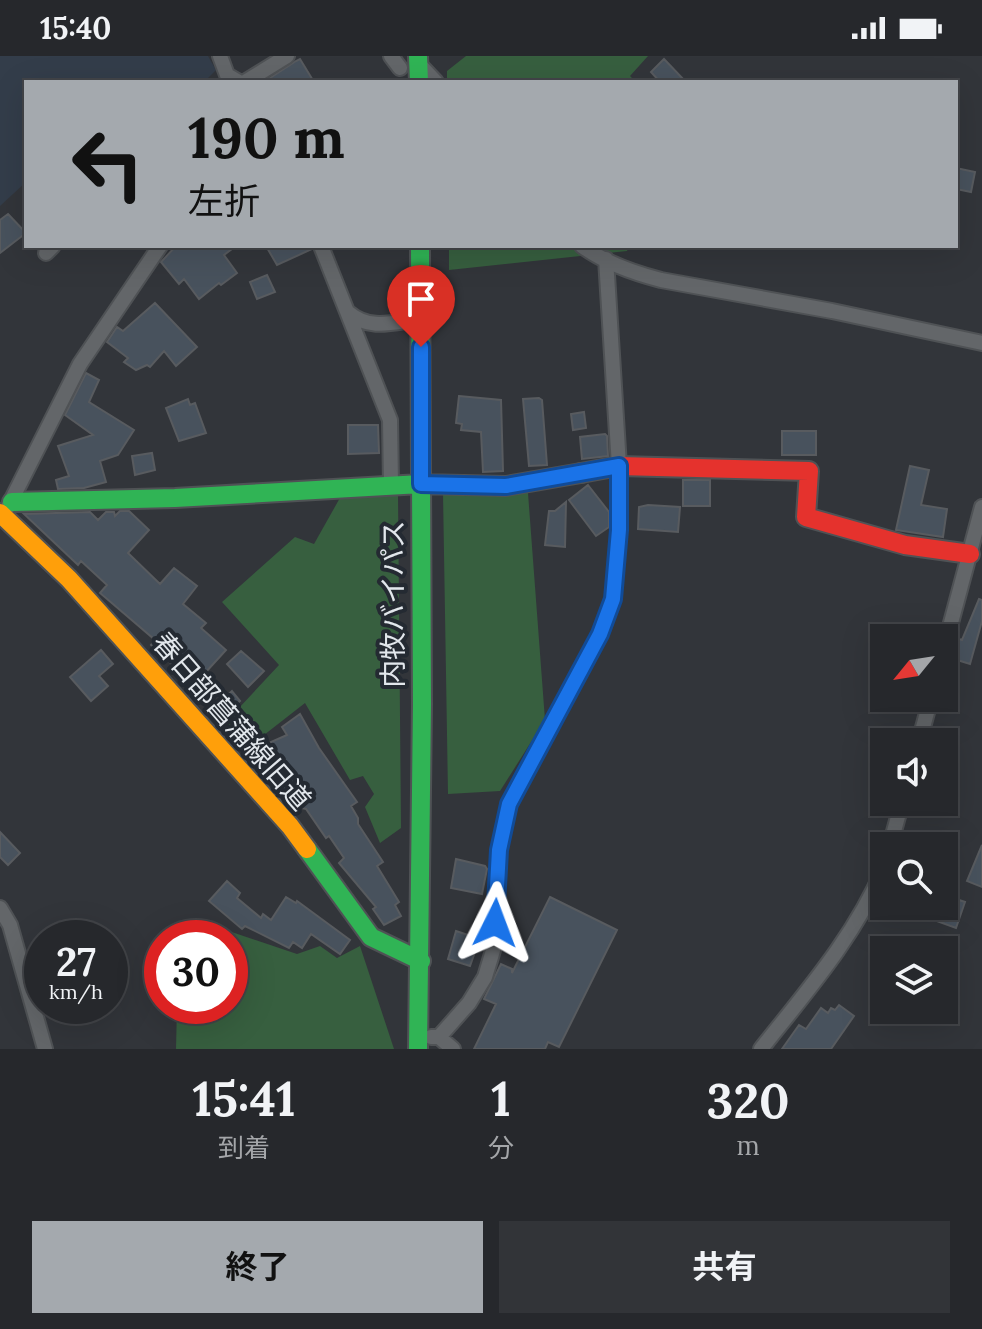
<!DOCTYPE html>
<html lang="ja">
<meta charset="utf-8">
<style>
:root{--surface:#26282c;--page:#323438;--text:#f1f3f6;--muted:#a4a6a9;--line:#424448;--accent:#a4a9ae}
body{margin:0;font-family:Lora,"Noto Sans JP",serif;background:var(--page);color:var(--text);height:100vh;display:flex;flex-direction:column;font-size:30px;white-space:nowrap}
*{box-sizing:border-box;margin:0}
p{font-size:26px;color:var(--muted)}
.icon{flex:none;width:44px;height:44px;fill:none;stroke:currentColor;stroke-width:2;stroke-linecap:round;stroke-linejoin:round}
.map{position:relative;height:993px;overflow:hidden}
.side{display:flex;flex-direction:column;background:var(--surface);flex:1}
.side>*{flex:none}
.top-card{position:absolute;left:24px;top:24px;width:934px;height:168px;border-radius:0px;box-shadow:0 8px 32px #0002,0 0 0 2px var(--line);background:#a4a9ae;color:#111;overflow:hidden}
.needle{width:52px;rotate:240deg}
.controls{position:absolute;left:870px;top:568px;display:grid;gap:16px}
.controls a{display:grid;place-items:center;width:88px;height:88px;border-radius:0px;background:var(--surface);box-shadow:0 8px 32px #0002,0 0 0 2px var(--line);font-size:40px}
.speed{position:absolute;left:24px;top:864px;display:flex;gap:16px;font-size:40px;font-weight:700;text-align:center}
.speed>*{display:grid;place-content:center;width:104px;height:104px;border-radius:50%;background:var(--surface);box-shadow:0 8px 32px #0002,0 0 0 2px var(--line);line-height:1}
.speed small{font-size:20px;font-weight:400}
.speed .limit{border:12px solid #d22;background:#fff;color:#111}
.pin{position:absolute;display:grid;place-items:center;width:68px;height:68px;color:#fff;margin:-82px -34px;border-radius:50% 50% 50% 0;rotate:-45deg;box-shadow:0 0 8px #0007}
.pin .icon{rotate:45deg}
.me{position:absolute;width:88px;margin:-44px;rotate:3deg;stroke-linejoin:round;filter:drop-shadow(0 0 6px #0008)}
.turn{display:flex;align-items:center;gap:28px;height:168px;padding:0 32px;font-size:36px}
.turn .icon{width:104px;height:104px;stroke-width:2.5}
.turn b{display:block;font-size:56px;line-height:68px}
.eta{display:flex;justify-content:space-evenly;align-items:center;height:136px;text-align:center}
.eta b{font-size:48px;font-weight:700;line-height:56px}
.cta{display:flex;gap:16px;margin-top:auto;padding:16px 32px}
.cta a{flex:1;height:92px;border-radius:0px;background:var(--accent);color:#111;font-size:32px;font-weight:700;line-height:92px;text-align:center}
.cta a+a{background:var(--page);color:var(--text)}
.status{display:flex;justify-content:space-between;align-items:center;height:56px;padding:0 40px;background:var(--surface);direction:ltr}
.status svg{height:22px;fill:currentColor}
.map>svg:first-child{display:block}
.built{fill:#333d4a}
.green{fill:#375f3f}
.building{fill:#48525d;stroke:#585b5f;stroke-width:2}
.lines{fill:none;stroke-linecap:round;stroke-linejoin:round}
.street-casing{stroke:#4f5255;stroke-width:18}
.fast-casing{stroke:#4f5255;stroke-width:22}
.slow-casing{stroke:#4f5255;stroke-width:22}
.jam-casing{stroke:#4f5255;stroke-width:22}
.street{stroke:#636669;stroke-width:14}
.fast{stroke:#30b455;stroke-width:18}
.slow{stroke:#ff9f0a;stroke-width:18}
.jam{stroke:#e5322d;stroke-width:18}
.route-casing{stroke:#114b97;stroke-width:20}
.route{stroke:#1a73e8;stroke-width:14}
.labels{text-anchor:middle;stroke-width:8;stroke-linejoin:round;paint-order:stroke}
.street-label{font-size:28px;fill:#e2e7ec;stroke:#242a32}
</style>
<div class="status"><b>15:40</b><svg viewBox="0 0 49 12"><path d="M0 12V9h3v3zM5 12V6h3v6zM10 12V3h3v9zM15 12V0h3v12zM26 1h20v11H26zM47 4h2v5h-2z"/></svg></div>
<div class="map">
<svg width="982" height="993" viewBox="0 0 982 993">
<rect width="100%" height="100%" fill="#32353a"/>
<!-- built -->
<path class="built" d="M0,0H208L216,14L204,26H26V126L0,150Z"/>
<!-- green -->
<path class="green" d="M466,0H648L630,20L636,26H447V15Z
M449,190H629L627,195L449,214Z
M443,437H528L545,664L500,735L448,738Z
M398,438L401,772L380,787L365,751L374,738L363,720L350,724L305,647L264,679L276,712L268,724L225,667L279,609L222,546L295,481L314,488L341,440Z
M214,870L297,898L320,890L337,902L360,890L394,993H176L177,950H230V882H207Z"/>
<!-- building -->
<path class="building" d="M300,3L314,26H264L296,5Z
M664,3L686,26H660L651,16Z
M956,112L975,116L971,136L956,133Z
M8,158L26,177L0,197V164Z
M176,190H236L224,199L237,217L221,229L219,227L199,243L184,223L179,228L161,206Z
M266,190H311L312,193L277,209Z
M267,219L275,236L257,243L250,226Z
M155,247L197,291L176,310L164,295L150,311L147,309L136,314L124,306L128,302L107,286L117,271L123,275Z
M86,317L99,324L89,346L134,374L118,399L100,405L106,426L84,432L58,433L56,424L69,420L58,390L93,379L65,359Z
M459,340L501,344L503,415L483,416L481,376L461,374L462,368L456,367Z
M539,342L542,344L547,409L529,410L523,343Z
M188,343L190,349L195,347L206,377L179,385L166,352Z
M584,356L586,372L573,374L571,358Z
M348,369H378L379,397L348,398Z
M782,375H816V399H782Z
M605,378L607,380L608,400L582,403L580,381Z
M152,397L155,414L135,419L132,400Z
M910,410L929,414L921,449L947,453L943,481L896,474Z
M683,424H710V450H683Z
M588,429L609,456V471L596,480L569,444Z
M566,446L565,491L545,489L549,455H555Z
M648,449L680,451L678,476L638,473L639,451Z
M120,455H129L149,474L128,497L160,528L174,512L197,530L183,548L206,567L201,572L226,594L194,629L151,589L155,584L100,537L107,529L81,505L78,509L24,458L90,456L98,464L106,456H114L115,460Z
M979,543L982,544V565L970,608L954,603L959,583L962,584Z
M101,594L113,608L99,620L108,630L91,645L70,621Z
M241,595L264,615L248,631L227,608Z
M232,635L240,645L223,661L215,651Z
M300,658L319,692L357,746L351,750L358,762V768L383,806L377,810L399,846L395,849L401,860L384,869L373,853L376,851L339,807L344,802L329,780L326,782L306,753L288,749L287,743L283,742V738L278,737L283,713L271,686L287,679L282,671Z
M0,776L20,797L8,809L0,801Z
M982,789V831L967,825Z
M456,803L485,810L487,813L482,838L451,832Z
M227,825L240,837L237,842L261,862L263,858L271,864L286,841L296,847L297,845L350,884L340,898L311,878L302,892L293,886L289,892L245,870L242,873L209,845Z
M944,839L965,846L956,872L901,852L944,850Z
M550,841L617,874L559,991L548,986L545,993H474L496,948L484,943L501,908L512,913V917Z
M456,875L471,880L467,894L475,896L470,910L448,903Z
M839,949L854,960L831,993H782L799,969L806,973L821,952L828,957L831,952L835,954Z"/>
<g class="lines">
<!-- street casing -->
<g class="street-casing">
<path id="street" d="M220,0L227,19L239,26
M391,0L400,12
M419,8L436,26
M245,26L287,0
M321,190L390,364L391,429
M582,190C605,207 634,217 661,224L832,255L982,287
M46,197L53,190
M349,257C370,275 394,266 420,263
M8,451L80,308L160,190
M944,593L982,451
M919,686L931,642
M890,790L902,746
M0,852L10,869L45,993
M431,981H439L453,993
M439,981L469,947L485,921L494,891L499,794L509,748L600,578L613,543L619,474V410L606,203
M761,993C807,935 855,880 884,812"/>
</g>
<!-- fast casing -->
<g class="fast-casing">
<path id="fast" d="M418,0L419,26
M12,446L175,442L421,428L506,430L581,417
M307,793L371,881L421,905
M418,993L422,648L420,190"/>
</g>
<!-- slow casing -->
<g class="slow-casing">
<path id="slow" d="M0,457L69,523L290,770L307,793"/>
</g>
<!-- jam casing -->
<g class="jam-casing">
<path id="jam" d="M581,417L619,410L809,415L806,461L905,489L970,498"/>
</g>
<!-- street -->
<use href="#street" class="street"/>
<!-- fast -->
<use href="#fast" class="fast"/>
<!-- slow -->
<use href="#slow" class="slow"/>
<!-- jam -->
<use href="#jam" class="jam"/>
</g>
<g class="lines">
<!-- route casing -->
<g class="route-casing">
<path id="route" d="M421,291V428L506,430L619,410V474L613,543L600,578L509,748L499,794L495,867"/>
</g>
<!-- route -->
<use href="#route" class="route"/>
</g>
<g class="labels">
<!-- street labels -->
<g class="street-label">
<text transform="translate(393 548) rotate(-90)" y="10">内牧バイパス</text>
<text transform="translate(232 665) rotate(49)" y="10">春日部菖蒲線旧道</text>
</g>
</g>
</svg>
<div class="controls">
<a><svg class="needle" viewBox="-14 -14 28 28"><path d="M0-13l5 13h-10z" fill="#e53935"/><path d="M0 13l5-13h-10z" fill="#a4a6a9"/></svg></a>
<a><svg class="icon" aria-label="sound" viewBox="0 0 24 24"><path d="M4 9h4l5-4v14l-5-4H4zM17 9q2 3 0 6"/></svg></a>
<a><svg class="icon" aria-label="search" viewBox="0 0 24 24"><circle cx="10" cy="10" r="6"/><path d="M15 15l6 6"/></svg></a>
<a><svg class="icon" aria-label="layers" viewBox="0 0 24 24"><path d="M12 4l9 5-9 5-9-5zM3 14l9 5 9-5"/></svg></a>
</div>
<div class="speed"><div>27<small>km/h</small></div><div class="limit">30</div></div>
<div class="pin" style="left:421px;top:291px;background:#d93025"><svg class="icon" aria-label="arrive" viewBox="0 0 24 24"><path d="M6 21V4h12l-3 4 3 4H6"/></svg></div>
<svg class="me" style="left:495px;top:867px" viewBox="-20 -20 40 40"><path d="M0-17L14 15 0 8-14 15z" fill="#1a73e8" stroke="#fff" stroke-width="4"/></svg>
<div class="top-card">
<div class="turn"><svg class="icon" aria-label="left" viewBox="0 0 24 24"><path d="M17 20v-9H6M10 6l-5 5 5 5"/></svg><div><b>190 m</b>左折</div></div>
</div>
</div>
<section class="side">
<div class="eta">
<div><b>15:41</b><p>到着</p></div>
<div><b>1</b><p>分</p></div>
<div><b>320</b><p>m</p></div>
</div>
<div class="cta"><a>終了</a><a>共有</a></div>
</section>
